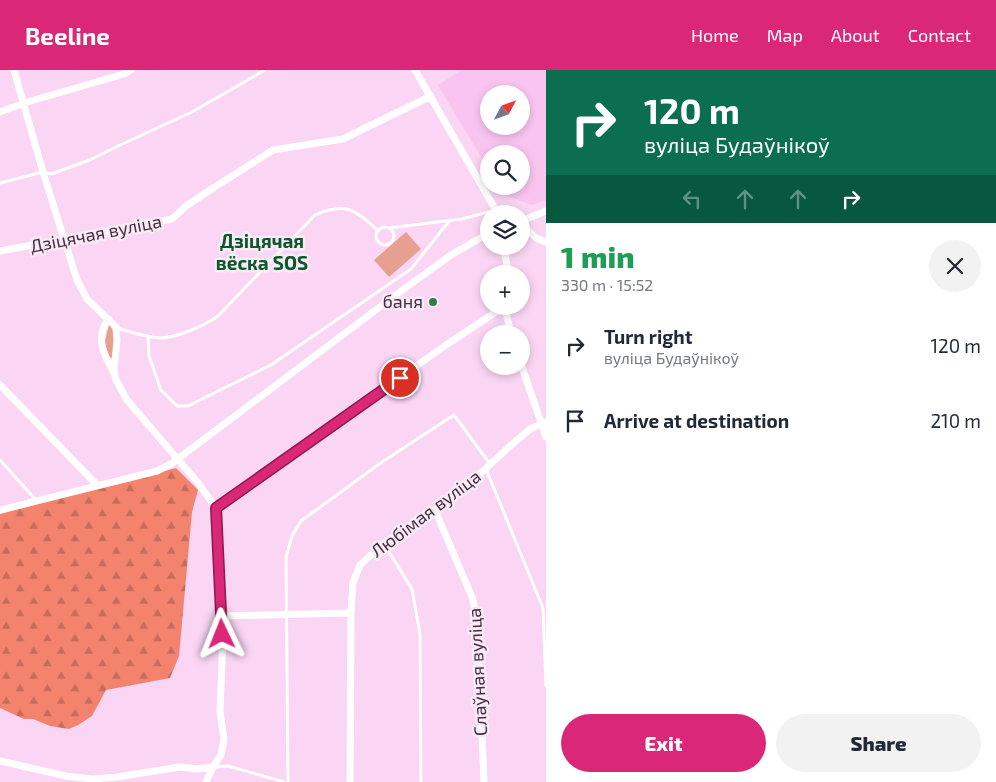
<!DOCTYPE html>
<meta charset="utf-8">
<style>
:root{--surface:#fff;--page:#f2f2f3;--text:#1f2937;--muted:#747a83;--accent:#db2777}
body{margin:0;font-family:"Exo 2",sans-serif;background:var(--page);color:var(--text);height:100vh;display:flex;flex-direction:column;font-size:19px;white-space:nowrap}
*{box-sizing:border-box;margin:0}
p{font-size:16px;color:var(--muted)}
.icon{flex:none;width:28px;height:28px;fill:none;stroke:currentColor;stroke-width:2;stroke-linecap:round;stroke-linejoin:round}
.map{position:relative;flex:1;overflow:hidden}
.sheet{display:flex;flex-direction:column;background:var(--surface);width:450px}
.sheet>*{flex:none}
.hud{background:#0b6e4f;color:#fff;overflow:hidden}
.needle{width:32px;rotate:49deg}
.controls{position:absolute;left:480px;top:15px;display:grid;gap:10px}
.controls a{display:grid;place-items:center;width:50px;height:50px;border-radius:50%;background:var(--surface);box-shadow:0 2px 8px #0003;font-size:25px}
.pin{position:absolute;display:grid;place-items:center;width:42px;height:42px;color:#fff;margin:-21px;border:2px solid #fff;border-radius:50%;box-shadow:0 1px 5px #0007}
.me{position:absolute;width:55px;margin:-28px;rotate:358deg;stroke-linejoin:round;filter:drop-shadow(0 0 4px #0008)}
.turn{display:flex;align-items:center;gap:18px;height:105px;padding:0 15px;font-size:22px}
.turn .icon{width:65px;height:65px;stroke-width:2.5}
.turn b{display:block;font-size:35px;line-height:42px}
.lanes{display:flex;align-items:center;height:48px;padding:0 15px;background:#0003;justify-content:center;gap:25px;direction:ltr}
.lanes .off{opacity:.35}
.round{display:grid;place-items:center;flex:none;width:52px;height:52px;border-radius:26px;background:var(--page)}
.overview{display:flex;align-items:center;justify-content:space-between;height:85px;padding:0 15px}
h1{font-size:30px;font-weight:800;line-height:38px;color:#1e9e55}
.primary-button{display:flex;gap:10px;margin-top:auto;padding:10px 15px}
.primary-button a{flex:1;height:58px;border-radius:30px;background:var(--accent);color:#fff;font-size:20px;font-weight:800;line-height:58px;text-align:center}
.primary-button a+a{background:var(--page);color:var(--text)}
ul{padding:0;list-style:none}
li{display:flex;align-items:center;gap:15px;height:75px;padding:0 15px}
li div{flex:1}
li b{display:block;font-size:19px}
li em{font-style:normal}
header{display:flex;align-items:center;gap:30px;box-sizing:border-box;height:70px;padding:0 25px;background:var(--accent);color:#fff}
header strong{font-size:24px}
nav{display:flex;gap:28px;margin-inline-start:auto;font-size:18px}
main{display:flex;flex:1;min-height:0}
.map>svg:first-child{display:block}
.built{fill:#fac4f1;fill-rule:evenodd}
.green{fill:#e79f90}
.forest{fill:url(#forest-firs)}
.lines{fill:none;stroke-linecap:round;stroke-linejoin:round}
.lane{stroke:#fff;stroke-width:3}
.street{stroke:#fff;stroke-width:7}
.route-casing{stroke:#8e194d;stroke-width:12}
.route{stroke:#db2777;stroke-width:9}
.poi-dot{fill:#307c4a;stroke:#f8ebf5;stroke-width:2}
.labels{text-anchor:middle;stroke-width:5;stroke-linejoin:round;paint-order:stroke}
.street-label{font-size:18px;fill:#452d41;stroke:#f8ebf5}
.poi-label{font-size:18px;fill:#452d41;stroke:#f8ebf5;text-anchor:end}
.neighbourhood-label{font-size:19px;font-weight:bold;fill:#0b582c;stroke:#f8ebf5}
</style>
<header>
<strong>Beeline</strong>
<nav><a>Home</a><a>Map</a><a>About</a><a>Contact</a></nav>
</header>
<main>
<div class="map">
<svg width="546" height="712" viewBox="0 0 546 712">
<defs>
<pattern id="forest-firs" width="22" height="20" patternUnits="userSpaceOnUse" patternTransform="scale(1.25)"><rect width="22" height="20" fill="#f3836d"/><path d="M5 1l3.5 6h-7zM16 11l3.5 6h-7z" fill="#c76c5b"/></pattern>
</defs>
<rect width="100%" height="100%" fill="#fad5f4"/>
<!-- built -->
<path class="built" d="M462,0H546V130L532,135L504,125L499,116H521V84H489V100L438,15ZM489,24H521V56H489Z"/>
<!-- green -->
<path class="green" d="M406,162L421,179L389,207L374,190Z
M109,254C117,263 114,277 112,288L108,286L105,272Z"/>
<!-- forest -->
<path class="forest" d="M176,398L198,420L192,442L179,586L170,608L106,620L92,646L78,655L69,659L50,656L33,649H24L0,638V444Z"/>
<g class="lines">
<!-- lane -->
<path class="lane" d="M0,113L43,102L51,104L90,90L118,76L192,42L265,0
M376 166a9 9 0 1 1 18 0a9 9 0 1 1-18 0Z
M389,158L462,149L496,140
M117,258C131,262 145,267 159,268C177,268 204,256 218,246L315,145C345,132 356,139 378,161
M148,266L149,286L161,320L177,336H188L271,295L411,199L450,150
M0,390L36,430
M486,399L543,538L546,616
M384,474L412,519L420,564L421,712
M215,697L228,696L284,712
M288,712L286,487L292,466L301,451L382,392L454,345L490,394"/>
<!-- street -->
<path class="street" d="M14,0L43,102L77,210L87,229L116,257L117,270L114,301L116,310L127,330L199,414L216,438L223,564L220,642L224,669L221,685L213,697L206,712
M415,0L498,144
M0,42L24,33L124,4L131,0
M521,151L546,141
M521,154L536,168L546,172
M503,176L509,204
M0,181L172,149L186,136L210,120L273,80L343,69L431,26
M507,236V247L511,264
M109,249C94,267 104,285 114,303
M521,294L546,367
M0,315L97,415
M216,438L446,275L505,236
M0,440L157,401L171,394L393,227L451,185L489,163
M435,440L472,527L477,548L484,712
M222,546L351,543
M0,691L66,706L93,709L117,707L180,697L197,699L213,697
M350,712L351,543L353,513L360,495L384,473L435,440L481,403L509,377L530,359L546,352"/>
</g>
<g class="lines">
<!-- route casing -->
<g class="route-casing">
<path id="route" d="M222,564L216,438L400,308"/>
</g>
<!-- route -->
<use href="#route" class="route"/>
</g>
<!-- markers -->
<circle class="poi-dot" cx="433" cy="232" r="5"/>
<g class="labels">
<!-- street labels -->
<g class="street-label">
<text transform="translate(96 164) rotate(-11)" y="6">Дзіцячая вуліца</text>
<text transform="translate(426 444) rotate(-37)" y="6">Любімая вуліца</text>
<text transform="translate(478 602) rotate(-93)" y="6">Слаўная вуліца</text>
</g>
<!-- poi labels -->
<g class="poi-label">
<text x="423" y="238">баня</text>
</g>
<!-- neighbourhood labels -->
<g class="neighbourhood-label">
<text x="262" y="178">Дзіцячая<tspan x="262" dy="22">вёска SOS</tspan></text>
</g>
</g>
</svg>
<div class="controls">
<a><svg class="needle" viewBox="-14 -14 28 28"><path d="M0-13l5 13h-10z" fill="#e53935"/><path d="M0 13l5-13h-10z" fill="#747a83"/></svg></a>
<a><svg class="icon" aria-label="search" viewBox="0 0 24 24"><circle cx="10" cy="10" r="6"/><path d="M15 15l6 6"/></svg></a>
<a><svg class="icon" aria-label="layers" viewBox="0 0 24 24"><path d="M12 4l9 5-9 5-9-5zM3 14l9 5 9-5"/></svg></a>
<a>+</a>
<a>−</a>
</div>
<div class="pin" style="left:400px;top:308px;background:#d93025"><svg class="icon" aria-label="arrive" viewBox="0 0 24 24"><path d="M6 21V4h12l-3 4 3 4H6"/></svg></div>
<svg class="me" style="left:222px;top:564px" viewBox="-20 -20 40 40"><path d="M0-17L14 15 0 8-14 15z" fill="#db2777" stroke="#fff" stroke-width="4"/></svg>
</div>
<section class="sheet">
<div class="hud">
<div class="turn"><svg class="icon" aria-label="right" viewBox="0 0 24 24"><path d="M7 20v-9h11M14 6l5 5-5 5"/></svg><div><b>120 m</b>вуліца Будаўнікоў</div></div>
<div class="lanes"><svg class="icon off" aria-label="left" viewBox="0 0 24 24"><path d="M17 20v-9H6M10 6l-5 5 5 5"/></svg><svg class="icon off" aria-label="ahead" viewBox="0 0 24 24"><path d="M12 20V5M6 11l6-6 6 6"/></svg><svg class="icon off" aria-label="ahead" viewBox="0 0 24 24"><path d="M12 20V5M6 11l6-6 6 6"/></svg><svg class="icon" aria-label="right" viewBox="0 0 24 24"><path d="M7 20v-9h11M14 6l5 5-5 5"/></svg></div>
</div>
<div class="overview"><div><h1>1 min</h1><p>330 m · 15:52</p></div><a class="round"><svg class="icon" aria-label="close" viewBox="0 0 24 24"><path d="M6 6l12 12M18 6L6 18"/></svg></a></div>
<ul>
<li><svg class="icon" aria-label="right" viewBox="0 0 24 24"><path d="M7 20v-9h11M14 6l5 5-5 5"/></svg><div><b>Turn right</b><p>вуліца Будаўнікоў</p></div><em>120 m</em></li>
<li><svg class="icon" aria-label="arrive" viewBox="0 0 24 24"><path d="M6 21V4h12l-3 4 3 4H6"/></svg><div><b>Arrive at destination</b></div><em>210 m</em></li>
</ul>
<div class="primary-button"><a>Exit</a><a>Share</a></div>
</section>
</main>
